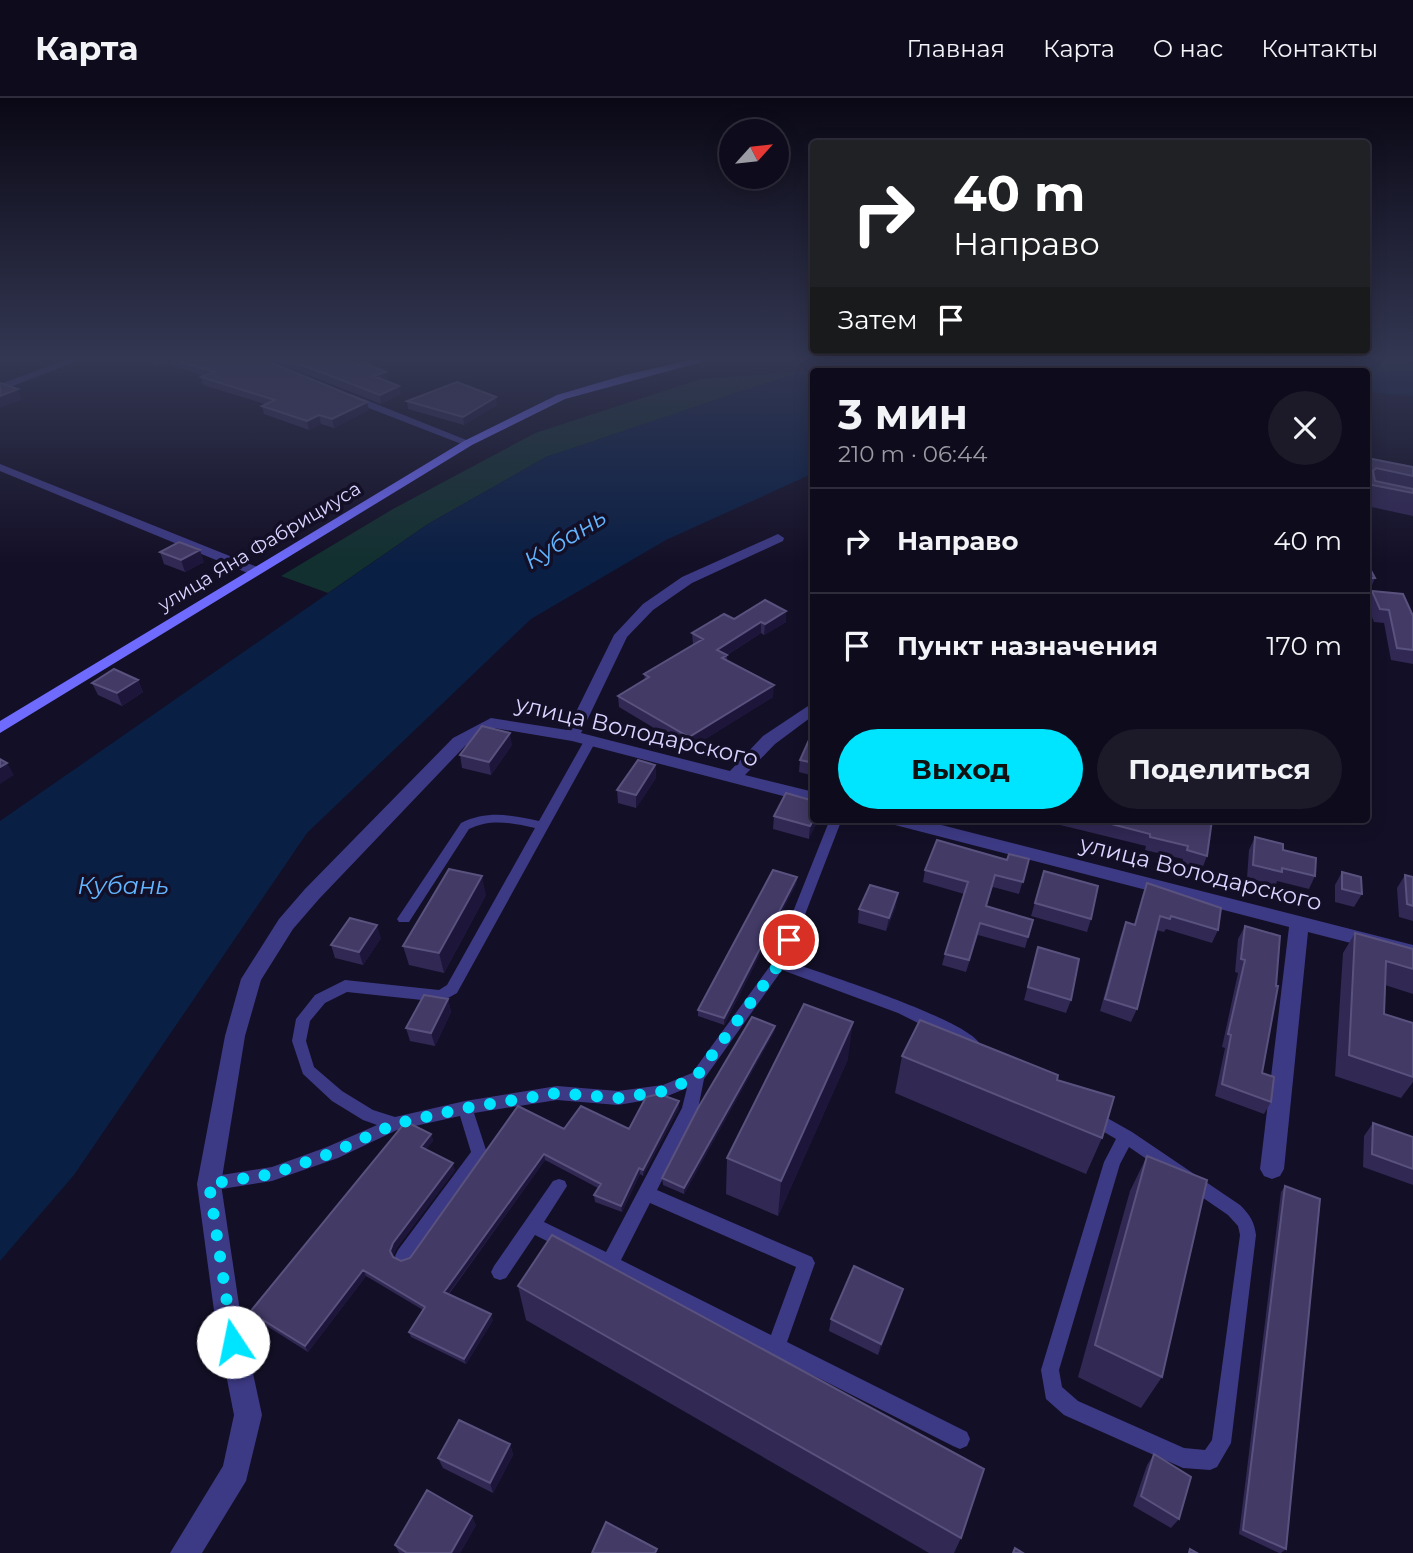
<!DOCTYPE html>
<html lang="ru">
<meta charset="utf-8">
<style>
:root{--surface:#0e0b1c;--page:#1c1929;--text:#f1f3f6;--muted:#9b9ba3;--line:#2e2b3b;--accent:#00e5ff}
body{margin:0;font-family:Montserrat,sans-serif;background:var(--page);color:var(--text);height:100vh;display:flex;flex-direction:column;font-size:26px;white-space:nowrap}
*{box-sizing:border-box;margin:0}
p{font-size:23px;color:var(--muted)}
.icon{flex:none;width:38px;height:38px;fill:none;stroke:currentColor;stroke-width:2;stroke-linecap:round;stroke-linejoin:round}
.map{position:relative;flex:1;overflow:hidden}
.details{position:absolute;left:810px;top:270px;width:560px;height:455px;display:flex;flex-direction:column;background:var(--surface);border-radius:7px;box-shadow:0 4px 18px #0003,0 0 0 2px var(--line)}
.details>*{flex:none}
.hud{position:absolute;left:810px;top:42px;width:560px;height:214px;border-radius:7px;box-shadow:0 4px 18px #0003,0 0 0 2px var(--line);background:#202124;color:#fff;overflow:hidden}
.needle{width:46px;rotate:63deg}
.tools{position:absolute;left:719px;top:21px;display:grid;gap:14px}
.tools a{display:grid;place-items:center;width:70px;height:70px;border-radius:50%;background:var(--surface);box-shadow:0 4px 18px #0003,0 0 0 2px var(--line);font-size:35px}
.pin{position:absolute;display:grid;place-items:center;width:60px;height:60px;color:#fff;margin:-30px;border:4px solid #fff;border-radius:50%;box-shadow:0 2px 7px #0007}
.me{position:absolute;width:77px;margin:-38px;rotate:349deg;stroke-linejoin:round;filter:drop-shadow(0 0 5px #0008)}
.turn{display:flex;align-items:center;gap:24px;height:147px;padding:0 28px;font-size:32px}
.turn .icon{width:91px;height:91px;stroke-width:2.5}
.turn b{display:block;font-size:49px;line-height:60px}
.then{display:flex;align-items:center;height:66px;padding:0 28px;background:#0003;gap:14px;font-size:26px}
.round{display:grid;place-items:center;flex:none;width:74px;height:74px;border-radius:37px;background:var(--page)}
.overview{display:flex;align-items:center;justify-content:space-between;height:119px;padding:0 28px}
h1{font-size:42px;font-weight:700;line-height:52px}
.button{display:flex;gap:14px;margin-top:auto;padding:14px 28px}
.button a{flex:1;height:80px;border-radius:42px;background:var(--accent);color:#111;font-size:28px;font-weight:700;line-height:80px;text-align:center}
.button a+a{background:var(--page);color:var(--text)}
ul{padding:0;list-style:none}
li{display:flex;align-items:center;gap:21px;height:105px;padding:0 28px;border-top:2px solid var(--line)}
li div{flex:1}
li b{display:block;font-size:26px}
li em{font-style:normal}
header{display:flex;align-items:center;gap:42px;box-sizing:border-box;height:98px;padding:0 35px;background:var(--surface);border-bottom:2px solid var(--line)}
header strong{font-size:33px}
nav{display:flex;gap:38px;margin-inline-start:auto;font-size:24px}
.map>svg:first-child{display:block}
.green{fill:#12302f}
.water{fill:#0a1f44}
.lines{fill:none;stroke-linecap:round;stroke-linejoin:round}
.lane{fill:#3d3a85;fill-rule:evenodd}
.street{fill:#3d3a85;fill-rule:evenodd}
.secondary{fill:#6f6bff;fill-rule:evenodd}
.wall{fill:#312854}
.shaded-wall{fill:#1d163a}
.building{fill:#433a66;stroke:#5a527e;stroke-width:2}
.route{stroke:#00e5ff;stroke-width:12;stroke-dasharray:0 21.6}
.labels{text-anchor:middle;stroke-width:7;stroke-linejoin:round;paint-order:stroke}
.far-street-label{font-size:19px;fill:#d9d4ff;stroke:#130f26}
.street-label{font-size:23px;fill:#d9d4ff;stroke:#130f26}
.water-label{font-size:24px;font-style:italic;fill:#62b6ff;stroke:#130f26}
</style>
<header>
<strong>Карта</strong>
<nav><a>Главная</a><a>Карта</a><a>О нас</a><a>Контакты</a></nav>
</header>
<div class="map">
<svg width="1413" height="1455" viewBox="0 0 1413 1455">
<rect width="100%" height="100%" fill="#130f26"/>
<!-- green -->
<path class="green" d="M799,274L546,359L428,426L328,495L281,478L393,411L535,335L701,281Z"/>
<!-- water -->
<path class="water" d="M853,262H1413V298L1367,294V273H814V375L666,442L531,521L307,735L74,1077L0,1163V723L428,426L546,359L799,274Z"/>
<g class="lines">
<!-- lane -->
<path class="lane" d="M590,639L596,643L457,895L441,904L347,894L325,905L310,923L306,943L314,969L342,993L373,1012L395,1019L465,1003L557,988L618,993L663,987L692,975L773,864L830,721H842L787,863C821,875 966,921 980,946L978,950L973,952L968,950L898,915L782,872L704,981L698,1011L657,1092L812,1159L815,1165L787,1244L967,1334L970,1341L967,1348L960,1351L953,1348L535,1137L506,1180L500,1182L494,1180L491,1174L494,1168L553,1083L559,1081L565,1083L567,1088L544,1124L606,1154L682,1010L687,990L665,999L618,1007L557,1002L474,1015L487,1055L485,1060L410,1164L404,1166L398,1164L395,1158L398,1152L471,1054L460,1018L397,1032L338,1060L272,1083L209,1093L203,1091L201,1086L203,1081L209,1079L272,1069L327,1049L377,1027L363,1022L332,1003L303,976L292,943L296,921L315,897L345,882L439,892L447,887L535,730C512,725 491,720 469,731L409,824H399L397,821L461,725C488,712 511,717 539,723L584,643ZM650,1105L796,1169L771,1237L621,1162Z
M1093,1012L1132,1034L1240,1107C1250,1117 1254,1123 1256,1137L1231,1345L1217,1369L1210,1372L1183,1370L1064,1317L1046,1301L1041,1272L1104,1064L1116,1041L1087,1024L1085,1019L1087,1014ZM1129,1049L1228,1117L1238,1128L1240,1137L1212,1342L1205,1352L1184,1350L1078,1303L1062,1289L1059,1272L1120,1066Z"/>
<!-- street -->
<path class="street" d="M66,262H80L0,293V286Z
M343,296H351L474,345L464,347L343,300Z
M0,366L260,470L262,473L260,476H250L0,373Z
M778,436L784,440L783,443L692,485L653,512L627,539L581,635L730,673L763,638L814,604V617L775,646L745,677L814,694V706L572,643L494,630L465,648L319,801L293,831L261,882L245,938L221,1086L241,1220L262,1317L246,1383L202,1455H170L223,1368L234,1317L215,1220L197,1086L225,938L241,881L279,821L305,791L453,640L491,620L567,632L614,537L643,506L682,479Z
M886,721H918L1413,847V861L1308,834L1284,1071L1280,1078L1272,1081L1264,1078L1260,1071L1289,829L895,727Z"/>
<!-- secondary -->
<path class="secondary" d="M691,262H709L565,301L472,347L0,635V623L464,343L557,297L625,277Z"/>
</g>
<!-- wall -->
<path class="wall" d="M143,262H265L369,312L334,330L321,326L309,332L264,316L262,308L265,306L203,287L201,279L204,278L167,266L160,268Z
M271,262H321L387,282L386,283L401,296L381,306Z
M407,303L497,307L464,327L408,311Z
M1367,360L1413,369V418L1367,408Z
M160,454L204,464L185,474L164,466Z
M1367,465L1375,480L1370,492H1367Z
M1372,493L1413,518V566L1391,562L1384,525L1374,524L1367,506Z
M786,513V524L764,537L761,535L727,557V562L773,599L689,651L619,609L618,598L645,581L644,576L693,547L692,535L734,521Z
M138,582L143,594L122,608L98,597L92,585Z
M814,643V678L799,674L800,662Z
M512,647L491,677L462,670L460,657Z
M655,667L656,680L636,710L618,705L617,692Z
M814,703L809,741L773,731L774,718Z
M1011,721H1024L1023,724Z
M1049,721H1208L1207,758L1202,771L1182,765L1183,761L1145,752L1146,748L1048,724Z
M1255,739L1283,752L1315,778L1309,791L1277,783L1276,787L1247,780L1249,752Z
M1029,761L1019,796L993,789L986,808L1033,822L1025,850L978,837L966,874L942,867L945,856L964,796L923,784L925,772L1007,762Z
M1044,773L1091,821L1087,834L1031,818Z
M1342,774L1362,796L1354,809L1335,804V787Z
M1405,777L1413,779V823L1399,819L1397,790Z
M797,779L796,786L724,927L698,918V912Z
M1147,785L1218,832L1212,845L1166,831L1164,834L1156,832L1137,911L1131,924L1100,913L1121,837L1126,824L1134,827L1142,798Z
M486,797L444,875L409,867L403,848Z
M896,808L886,833L858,825L859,811Z
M1245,828L1262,975L1271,1004L1264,1016L1215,998L1225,950L1222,949L1238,875L1235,874L1238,841Z
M1355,835L1413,851V896L1385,887L1384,916L1413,925V984L1401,1000L1335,978L1343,855Z
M381,840L363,867L335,860L331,847Z
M1038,849L1071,902L1066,915L1024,902Z
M448,901L451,914L435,948L410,943L406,930Z
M775,928L774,934L684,1096L663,1087L662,1080Z
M902,958L1057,982L1102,1040L1086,1076L895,995Z
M848,961L778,1118L726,1096L727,1060Z
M679,1010L643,1078L640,1076L622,1114L595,1104L594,1097L598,1090L545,1062L449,1196L493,1222L466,1266L411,1239L409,1234L423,1212L366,1178L308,1254L254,1220L250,1214L431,1036L433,1043L426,1051L455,1072L396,1151L393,1158L401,1163L410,1160L564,1031H629Z
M1373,1025L1413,1039V1087L1363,1069L1364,1038Z
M1147,1058L1162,1279L1141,1310L1078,1279L1130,1093Z
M1285,1088L1286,1451L1281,1455H1279L1239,1436L1281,1094Z
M518,1188L961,1440L954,1455H929L526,1222Z
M903,1191L900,1202L878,1257L829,1233L831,1221Z
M510,1346L513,1357L493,1395L443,1370L438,1360Z
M1154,1356L1179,1421L1171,1430L1133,1408L1147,1367Z
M476,1427L460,1455H399L395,1447Z"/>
<!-- shaded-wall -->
<path class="shaded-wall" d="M158,262H165L167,266L160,268Z
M386,274L387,282L376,286L374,278Z
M399,288L401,296L381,306L380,297Z
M18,291L22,302L0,310V298Z
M496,299L497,307L464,327L463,319Z
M367,304L369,312L334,330L332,321Z
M319,317L321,326L309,332L307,323Z
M200,452L204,464L185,474L181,462Z
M786,513V524L764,537L765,526Z
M761,524V535L717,563V552Z
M138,582L143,594L122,608L117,595Z
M774,587L773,599L689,651V639Z
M510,635L512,647L491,677L489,664Z
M7,665L14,677L0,686V669Z
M655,667L656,680L636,710V697Z
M814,721H819L809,741L810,728Z
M482,778L486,797L444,875L439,855Z
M797,779L796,786L724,927V920Z
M898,795L896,808L886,833L889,820Z
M377,827L381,840L363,867L359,854Z
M448,901L451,914L435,948L431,935Z
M853,924L848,961L778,1118L781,1083Z
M775,928L774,934L684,1096V1090Z
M679,1003V1010L643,1078V1072Z
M431,1036L433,1043L423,1055L421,1049Z
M544,1056L545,1062L446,1199L444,1194Z
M453,1065L455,1072L396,1151L393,1159L390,1153L393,1145Z
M639,1070L640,1076L622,1114L621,1108Z
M363,1172L366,1178L308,1254L305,1248Z
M903,1191L900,1202L878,1257L881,1246Z
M491,1216L493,1222L466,1266L464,1261Z
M510,1346L513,1357L493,1395L490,1385Z
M472,1418L476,1427L460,1455H451Z"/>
<!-- building -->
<path class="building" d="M176,262H265L367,304L332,321L319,317L307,323L262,308L275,302L201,279L214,274Z
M289,262H345L359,267L364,265L386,274L374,278L399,288L380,297Z
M457,284L496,299L463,319L407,303Z
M0,285L18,291L0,298Z
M1367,360L1413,369V378L1376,370L1373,373L1375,383L1413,391V395L1367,386Z
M179,444L200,452L181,462L160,454Z
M1367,465L1375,480H1367Z
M1372,493L1403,496L1413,518V552L1397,550L1389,512L1380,511Z
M765,502L786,513L765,526L761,524L717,552L727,557L722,560L774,587L689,639L618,598L649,579L644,576L703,541L692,535L724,516L734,521Z
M114,571L138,582L117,595L92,585Z
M482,628L510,635L489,664L460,657Z
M809,642L814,643V665L800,662Z
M0,661L7,665L0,669Z
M638,662L655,667L636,697L617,692Z
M786,695L814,703V721L810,728L774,718Z
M1092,721H1208L1212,722L1207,758L1187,752L1188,748L1150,739V736Z
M1255,739L1283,746V752L1316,760L1315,778L1282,770V774L1253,767Z
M937,742L1007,762L1009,756L1029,761L1023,784L995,777L986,808L1033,822L1028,839L980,825L969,862L945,856L968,784L925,772Z
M449,771L482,778L439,855L403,848Z
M773,772L797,779L724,920L698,912Z
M1044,773L1098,788L1091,821L1035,805Z
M1342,774L1361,779L1362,796L1342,791Z
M1405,777L1413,779V808L1407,806Z
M1147,785L1221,810L1218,832L1171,818L1170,821L1160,818L1137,911L1105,901L1126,824L1135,827Z
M870,787L898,795L889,820L859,811Z
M350,820L377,827L359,854L331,847Z
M1245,828L1280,838L1276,888H1278L1262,975L1274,979L1271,1004L1222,986L1231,937L1228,936L1245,862L1241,861Z
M1355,835L1413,851V871L1386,863L1384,916L1413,925V979L1349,957Z
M1038,849L1079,861L1071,902L1028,889Z
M424,897L448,901L431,935L406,930Z
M804,906L853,924L781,1083L727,1060Z
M752,919L775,928L684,1090L662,1080L698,1010Z
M920,922L1058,977L1057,982L1114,999L1102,1040L902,958Z
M659,996L679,1003L643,1072L639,1070L621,1108L594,1097L601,1086L544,1056L444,1194L491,1216L464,1261L409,1234L425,1209L363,1172L305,1248L250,1214L403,1027L409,1025L431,1036L421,1049L453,1065L393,1145L390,1153L393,1159L401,1163L410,1160L518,1008L564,1031L581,1008L629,1031L646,999Z
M1373,1025L1413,1039V1071L1372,1056Z
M1147,1058L1207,1082L1162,1279L1095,1247Z
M1285,1088L1320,1101L1286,1451L1243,1432Z
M552,1137L984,1371L961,1440L518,1188Z
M854,1168L903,1191L881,1246L831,1221Z
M459,1322L510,1346L490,1385L438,1360Z
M1154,1356L1191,1379L1179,1421L1141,1398Z
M427,1392L472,1418L451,1455H407L395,1447Z
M606,1424L657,1451L655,1455H592Z
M1015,1450L1023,1455H1013Z
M1190,1451L1197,1455H1189Z"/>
<!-- sky -->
<linearGradient id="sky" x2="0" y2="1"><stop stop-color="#0a0815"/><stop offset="0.56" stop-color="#333752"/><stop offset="1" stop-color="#333752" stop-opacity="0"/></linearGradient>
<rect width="1413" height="466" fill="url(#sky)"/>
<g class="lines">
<!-- route -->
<path class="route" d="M233,1244L209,1086L272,1076L332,1055L395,1026L465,1010L557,995L618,1000L665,993L696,979L779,866L789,842"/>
</g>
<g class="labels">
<!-- far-street labels -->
<g class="far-street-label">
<text transform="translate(259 448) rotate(-31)" y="7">улица Яна Фабрициуса</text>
</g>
<!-- street labels -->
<g class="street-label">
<text transform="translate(637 633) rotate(13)" y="8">улица Володарского</text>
<text transform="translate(1201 775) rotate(14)" y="8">улица Володарского</text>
</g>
<!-- water labels -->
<g class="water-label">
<text transform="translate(565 441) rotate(-32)" y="8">Кубань</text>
<text x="123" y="796">Кубань</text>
</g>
</g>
</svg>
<div class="tools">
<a><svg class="needle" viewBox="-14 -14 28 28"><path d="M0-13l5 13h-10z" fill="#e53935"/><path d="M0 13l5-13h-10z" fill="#9b9ba3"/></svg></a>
</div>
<div class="pin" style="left:789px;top:842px;background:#d93025"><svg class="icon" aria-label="arrive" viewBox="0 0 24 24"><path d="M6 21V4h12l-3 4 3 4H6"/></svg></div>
<svg class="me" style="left:233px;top:1244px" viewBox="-20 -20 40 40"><circle r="19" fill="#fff"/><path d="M0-13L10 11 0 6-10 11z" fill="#00e5ff"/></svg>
<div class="hud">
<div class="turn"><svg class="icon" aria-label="right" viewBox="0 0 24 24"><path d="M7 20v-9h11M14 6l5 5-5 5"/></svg><div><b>40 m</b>Направо</div></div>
<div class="then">Затем<svg class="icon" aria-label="arrive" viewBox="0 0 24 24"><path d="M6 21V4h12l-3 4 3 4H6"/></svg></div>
</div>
<section class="details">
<div class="overview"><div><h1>3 мин</h1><p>210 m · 06:44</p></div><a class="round"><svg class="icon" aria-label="close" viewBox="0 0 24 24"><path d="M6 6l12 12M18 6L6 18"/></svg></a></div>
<ul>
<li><svg class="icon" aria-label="right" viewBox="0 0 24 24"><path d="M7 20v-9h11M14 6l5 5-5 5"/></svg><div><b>Направо</b></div><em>40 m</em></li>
<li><svg class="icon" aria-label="arrive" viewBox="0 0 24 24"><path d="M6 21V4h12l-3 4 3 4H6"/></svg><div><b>Пункт назначения</b></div><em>170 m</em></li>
</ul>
<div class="button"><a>Выход</a><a>Поделиться</a></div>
</section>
</div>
